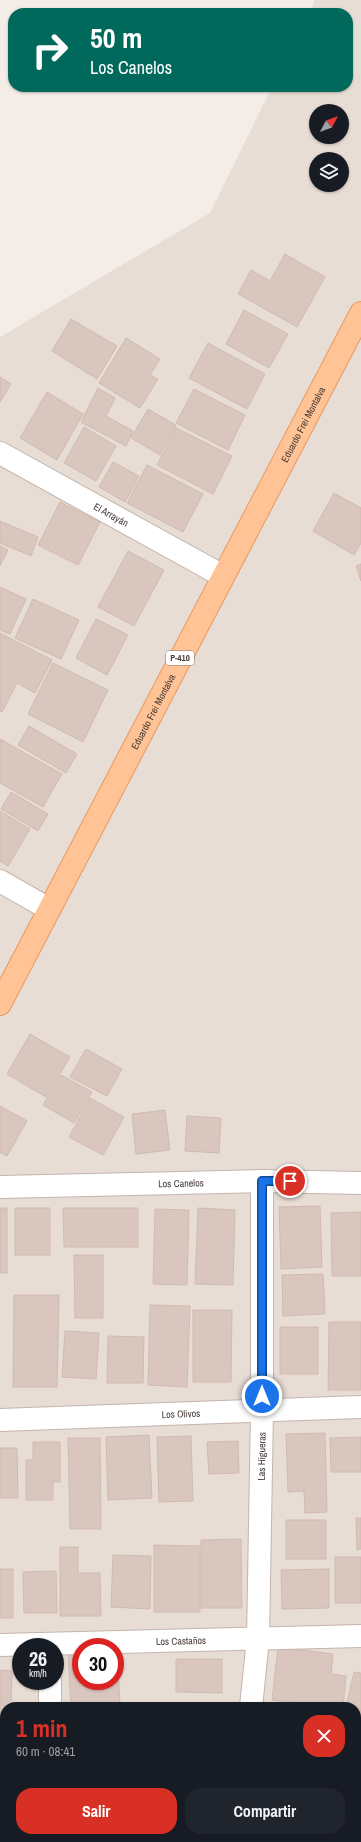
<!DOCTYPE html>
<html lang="es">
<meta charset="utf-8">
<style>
:root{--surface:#171b24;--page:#20242c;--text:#f1f3f6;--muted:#9ea1a6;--accent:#d93025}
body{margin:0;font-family:"Archivo Narrow",sans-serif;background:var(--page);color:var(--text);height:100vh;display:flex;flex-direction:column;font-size:15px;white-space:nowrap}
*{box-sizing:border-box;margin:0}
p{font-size:13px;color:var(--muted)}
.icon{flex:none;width:22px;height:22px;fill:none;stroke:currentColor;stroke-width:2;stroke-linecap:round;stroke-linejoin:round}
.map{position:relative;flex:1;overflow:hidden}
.panel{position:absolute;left:0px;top:1702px;width:361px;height:140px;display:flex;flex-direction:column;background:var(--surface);border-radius:16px 16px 0 0;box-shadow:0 1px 3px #0004}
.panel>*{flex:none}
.banner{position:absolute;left:8px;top:8px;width:345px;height:84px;border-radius:16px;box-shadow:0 1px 3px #0004;background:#00695c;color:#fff;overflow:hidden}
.needle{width:26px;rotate:49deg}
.tools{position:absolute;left:309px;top:104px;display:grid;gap:8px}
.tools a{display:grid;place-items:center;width:40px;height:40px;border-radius:50%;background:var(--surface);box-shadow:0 1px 3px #0004;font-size:20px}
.speed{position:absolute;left:12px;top:1638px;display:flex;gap:8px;font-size:20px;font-weight:700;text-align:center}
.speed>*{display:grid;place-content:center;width:52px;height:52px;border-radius:50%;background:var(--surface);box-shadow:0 1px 3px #0004;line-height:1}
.speed small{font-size:10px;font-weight:400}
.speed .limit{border:6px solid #d22;background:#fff;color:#111}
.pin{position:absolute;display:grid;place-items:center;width:34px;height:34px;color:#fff;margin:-17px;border:2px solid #fff;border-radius:50%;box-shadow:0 1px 4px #0007}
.me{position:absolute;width:44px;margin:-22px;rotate:0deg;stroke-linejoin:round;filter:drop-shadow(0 0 3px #0008)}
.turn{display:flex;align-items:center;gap:14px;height:84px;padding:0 16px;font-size:18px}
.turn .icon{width:52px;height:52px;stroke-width:2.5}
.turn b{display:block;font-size:28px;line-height:34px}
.round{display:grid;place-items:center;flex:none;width:42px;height:42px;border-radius:16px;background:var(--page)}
.head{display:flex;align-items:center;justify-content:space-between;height:68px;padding:0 16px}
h1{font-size:24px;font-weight:800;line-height:30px;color:var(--accent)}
.primary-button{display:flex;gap:8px;margin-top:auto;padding:8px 16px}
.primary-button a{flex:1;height:46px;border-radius:16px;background:var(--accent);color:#fff;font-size:16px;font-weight:800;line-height:46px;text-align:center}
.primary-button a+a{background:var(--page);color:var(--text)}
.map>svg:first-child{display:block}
.residential{fill:#e8ddd5;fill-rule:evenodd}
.building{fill:#d9c7bf;stroke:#d1baaf}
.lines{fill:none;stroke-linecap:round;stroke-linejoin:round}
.street-casing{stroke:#c3b4ac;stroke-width:24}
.primary-casing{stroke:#e79a61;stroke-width:24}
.street{stroke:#fff;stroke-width:22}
.primary{stroke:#ffc395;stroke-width:22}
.route-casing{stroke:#114b97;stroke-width:10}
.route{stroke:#1a73e8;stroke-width:7}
.labels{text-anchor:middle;stroke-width:3;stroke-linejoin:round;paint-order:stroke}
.shield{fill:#fff;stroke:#7e7672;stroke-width:1}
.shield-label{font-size:9px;font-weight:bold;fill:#473b36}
.street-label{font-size:10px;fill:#473b36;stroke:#fff}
</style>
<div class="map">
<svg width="361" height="1842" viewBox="0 0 361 1842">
<rect width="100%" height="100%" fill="#f4ece7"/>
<!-- residential -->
<path class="residential" d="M315,0H361V1842H0V337L210,213L272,87H348V13H309ZM316,111H342V137H316ZM316,159H342V185H316ZM21,1647H55V1681H21ZM81,1647H115V1681H81ZM5,1707H356V1837H5Z"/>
<!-- building -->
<path class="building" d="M285,254L325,277L297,327L238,294L251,270L270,281Z
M244,310L288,334L269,368L226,344Z
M71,319L117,346L97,379L52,351Z
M126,338L160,359L150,375L158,379L140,408L99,383Z
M208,343L265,374L247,409L189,378Z
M0,377L11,384L0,402Z
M98,388L115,398L106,416L133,431L126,446L81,422Z
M194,389L245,415L228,450L176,423Z
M47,392L83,414L57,460L20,438Z
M148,409L176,425L160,455L131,438Z
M84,427L116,446L96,481L64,463Z
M176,428L232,456L213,494L157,465Z
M113,462L139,476L125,502L99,487Z
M147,465L203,494L183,532L127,503Z
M334,493L361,508V543L354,555L313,531Z
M60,502L100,522L78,565L38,545Z
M0,521L38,537L31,556L0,543Z
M0,546L8,550L0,566Z
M128,551L164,570L134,626L98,607Z
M361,564V581L356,566Z
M0,587L26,599L10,634L0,630Z
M33,599L79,620L61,659L15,638Z
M96,619L128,635L107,675L76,658Z
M0,633L52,660L35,693L17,683L2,712L0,711Z
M53,663L108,690L83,742L28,714Z
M29,726L77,754L66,773L18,745Z
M0,739L62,774L43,807L0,783Z
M11,792L48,814L38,831L1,809Z
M0,811L30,829L8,866L0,861Z
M30,1034L70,1057L46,1097L7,1074Z
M86,1049L122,1069L107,1096L70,1077Z
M61,1075L92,1092L74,1123L43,1105Z
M90,1098L124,1117L103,1155L69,1137Z
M0,1106L27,1121L7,1156L0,1152Z
M165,1110L170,1150L136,1154L132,1114Z
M187,1116L221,1118L219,1153L185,1151Z
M320,1206L322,1267L281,1269L279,1207Z
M0,1208H7V1273H0Z
M15,1208H50V1255H15Z
M63,1208H138V1247H64Z
M198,1208L235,1210L233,1285L195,1284Z
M155,1209L189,1210L187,1285L153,1284Z
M361,1212V1276H332L331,1213Z
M74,1255H103V1318H75Z
M323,1274L325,1314L283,1316L282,1275Z
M14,1295H59L57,1387H13Z
M150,1305L190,1306L187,1387L148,1385Z
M193,1310H232L231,1382H193Z
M329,1322H361V1390H328Z
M280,1327H318V1374H280Z
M65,1331L99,1333L96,1379L62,1377Z
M108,1336L144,1337L143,1383H107Z
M325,1433L327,1512L305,1513L304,1491L288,1492L286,1434Z
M149,1435L152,1498L108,1500L106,1437Z
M191,1436L193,1501L159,1502L157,1437Z
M361,1437V1472H331L330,1438Z
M68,1438H100L101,1529H70Z
M238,1441L239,1473L209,1474L207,1442Z
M33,1442H60V1482H53V1500H26V1460H33Z
M0,1448H17L18,1498H0Z
M356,1518H361V1549L357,1550Z
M286,1520H326V1559H286Z
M241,1539L242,1608H201V1540Z
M154,1545L200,1546V1612H154Z
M60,1547H78V1573H100L101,1616H60Z
M113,1555L151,1556L150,1609L111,1607Z
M335,1557H361V1603H335Z
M0,1569H13V1618H0Z
M329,1569V1608L282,1609L281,1570Z
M56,1571L57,1613H24L23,1572Z
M278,1647L333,1654L331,1674L346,1676L343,1707L272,1700Z
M115,1651H117L120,1704L71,1707L68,1654L81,1653V1681H115Z
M176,1659H222V1693L176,1692Z
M0,1670L12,1671L11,1707H5V1715H0Z
M354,1672L361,1673V1728L356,1726V1707H346Z
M0,1734H5V1798H0Z
M356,1746L361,1747V1817H356Z
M0,1829H5V1837H28V1842H0Z
M171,1837H204V1842H171Z
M244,1837H285L284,1842H244Z"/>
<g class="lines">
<!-- street casing -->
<g class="street-casing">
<g id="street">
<path id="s1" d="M0,453L223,576"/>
<path d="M0,881L49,909"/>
<path id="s2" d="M0,1187L262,1181L361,1183"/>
<path id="s3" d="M0,1420L361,1407"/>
<path id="s4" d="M0,1645L361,1636"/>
<path d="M50,1681V1707"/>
<path id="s5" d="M251,1707L258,1639L262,1411V1181"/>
<path d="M50,1837V1842"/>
<path d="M237,1842L238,1837"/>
</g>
</g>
<!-- primary casing -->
<g class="primary-casing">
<g id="primary">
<path id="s6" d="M0,1004L361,313"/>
</g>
</g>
<!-- street -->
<use href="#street" class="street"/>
<!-- primary -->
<use href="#primary" class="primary"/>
</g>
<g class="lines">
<!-- route casing -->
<g class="route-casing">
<path id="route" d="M262,1396V1181H290"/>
</g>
<!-- route -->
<use href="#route" class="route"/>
</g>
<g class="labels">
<!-- shield labels -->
<rect class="shield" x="166" y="651" width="28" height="14" rx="3"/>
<g class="shield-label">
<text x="180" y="661">P-410</text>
</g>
<!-- street labels -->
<g class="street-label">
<text dy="4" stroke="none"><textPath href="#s6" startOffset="654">Eduardo Frei Montalva</textPath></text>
<text dy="4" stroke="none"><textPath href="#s1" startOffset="127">El Arrayán</textPath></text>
<text dy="4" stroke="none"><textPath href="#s6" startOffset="330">Eduardo Frei Montalva</textPath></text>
<text dy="4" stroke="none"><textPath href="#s2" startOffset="181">Los Canelos</textPath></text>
<text dy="4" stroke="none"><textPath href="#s3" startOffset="181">Los Olivos</textPath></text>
<text dy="4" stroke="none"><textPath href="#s5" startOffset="251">Las Higueras</textPath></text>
<text dy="4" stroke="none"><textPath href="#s4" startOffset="181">Los Castaños</textPath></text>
</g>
</g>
</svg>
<div class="tools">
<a><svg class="needle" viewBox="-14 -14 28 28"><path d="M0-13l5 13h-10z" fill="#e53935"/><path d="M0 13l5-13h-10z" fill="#9ea1a6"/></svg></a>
<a><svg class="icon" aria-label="layers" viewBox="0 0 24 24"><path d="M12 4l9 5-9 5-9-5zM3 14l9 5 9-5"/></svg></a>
</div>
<div class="speed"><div>26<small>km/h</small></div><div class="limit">30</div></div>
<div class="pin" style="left:290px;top:1181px;background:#d93025"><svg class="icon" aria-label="arrive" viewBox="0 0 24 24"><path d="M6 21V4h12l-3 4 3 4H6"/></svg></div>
<svg class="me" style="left:262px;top:1396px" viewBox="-20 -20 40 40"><circle r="17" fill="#1a73e8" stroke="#fff" stroke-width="3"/><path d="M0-11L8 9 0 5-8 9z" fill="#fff"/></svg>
<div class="banner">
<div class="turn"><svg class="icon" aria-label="right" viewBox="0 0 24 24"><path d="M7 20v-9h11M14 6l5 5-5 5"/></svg><div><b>50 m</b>Los Canelos</div></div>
</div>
<section class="panel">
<div class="head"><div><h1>1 min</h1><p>60 m · 08:41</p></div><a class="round" style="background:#d93025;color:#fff"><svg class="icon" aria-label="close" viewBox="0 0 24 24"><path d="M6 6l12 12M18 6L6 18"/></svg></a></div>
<div class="primary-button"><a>Salir</a><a>Compartir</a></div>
</section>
</div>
